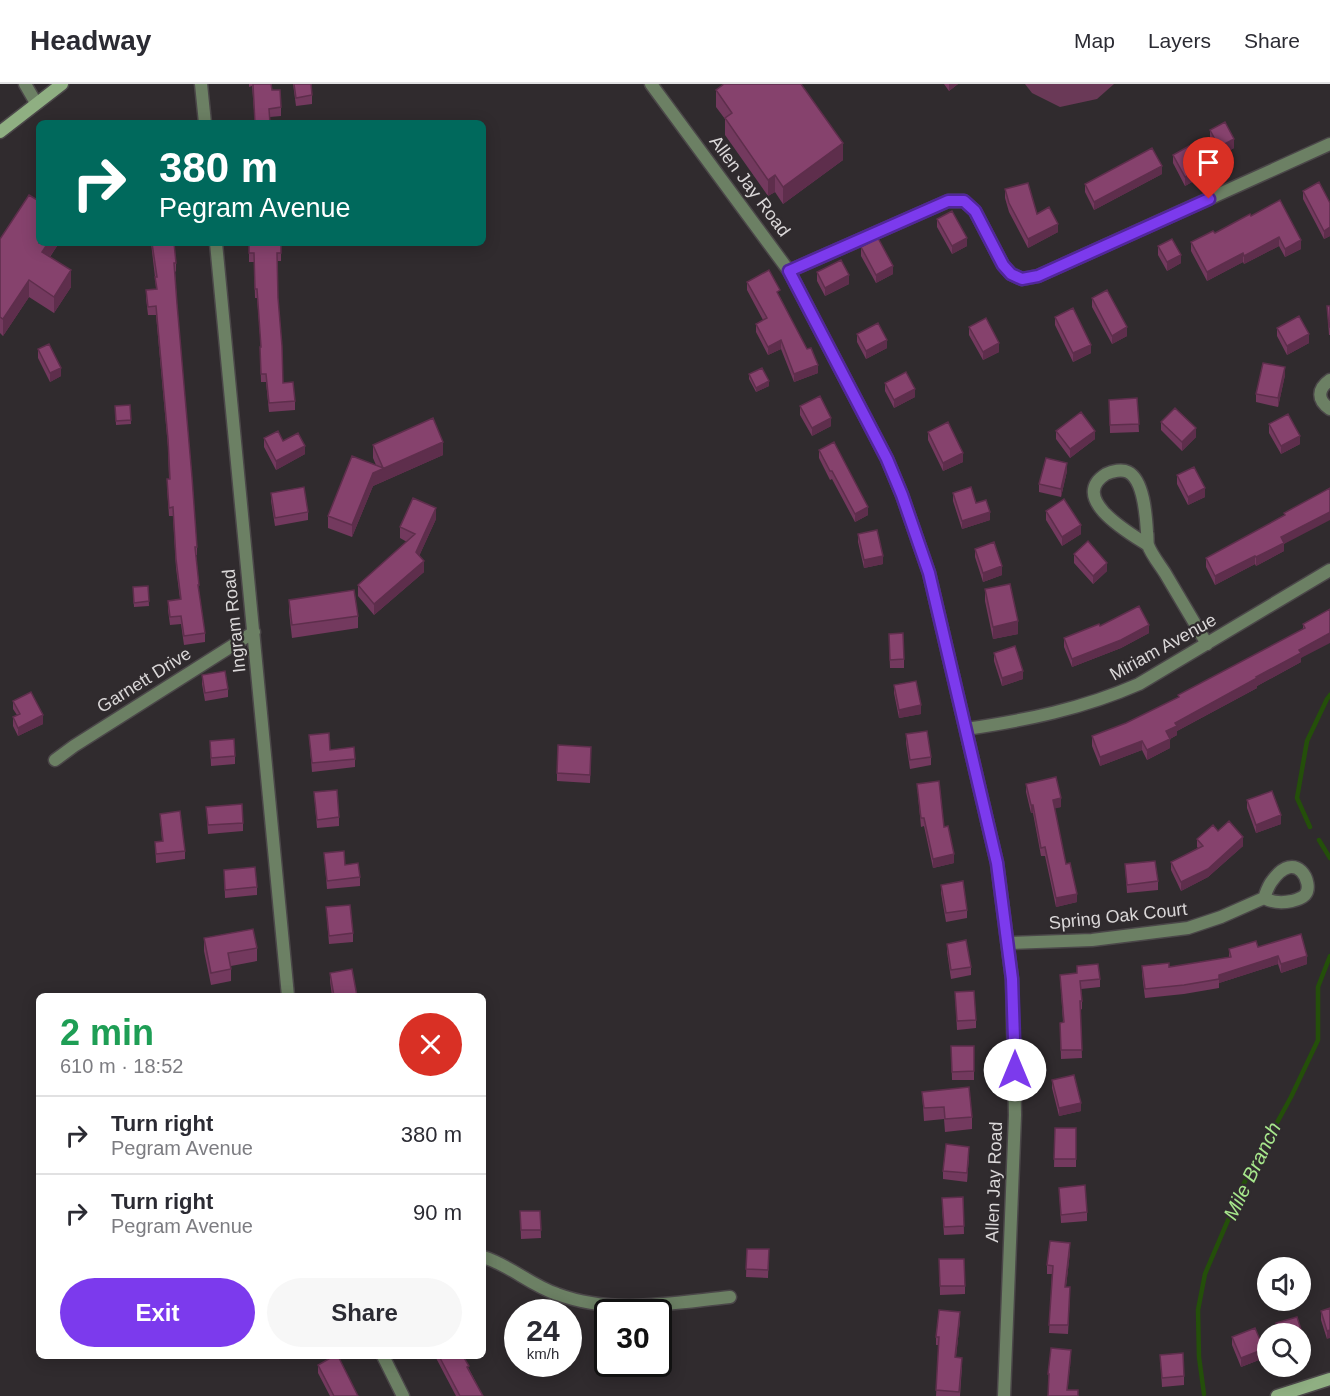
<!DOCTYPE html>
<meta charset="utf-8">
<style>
:root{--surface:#fff;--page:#f7f7f7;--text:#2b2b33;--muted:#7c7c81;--line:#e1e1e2;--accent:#7c3aed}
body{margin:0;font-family:Helvetica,sans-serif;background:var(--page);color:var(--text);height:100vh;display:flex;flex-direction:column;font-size:22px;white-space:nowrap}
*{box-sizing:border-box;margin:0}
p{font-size:20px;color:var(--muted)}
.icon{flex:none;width:33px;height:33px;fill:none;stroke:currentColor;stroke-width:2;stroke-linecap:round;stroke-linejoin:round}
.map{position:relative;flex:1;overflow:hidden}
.panel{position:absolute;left:36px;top:909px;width:450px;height:366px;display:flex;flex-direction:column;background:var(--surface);border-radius:9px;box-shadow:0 3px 15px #0003}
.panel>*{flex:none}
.banner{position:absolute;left:36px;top:36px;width:450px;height:126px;border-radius:9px;box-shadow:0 3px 15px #0003;background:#00695c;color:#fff;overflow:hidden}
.controls{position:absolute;left:1257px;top:1173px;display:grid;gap:12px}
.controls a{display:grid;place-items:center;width:54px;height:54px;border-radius:50%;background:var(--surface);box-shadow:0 3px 15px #0003;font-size:30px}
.speed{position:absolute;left:504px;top:1215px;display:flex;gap:12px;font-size:30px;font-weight:700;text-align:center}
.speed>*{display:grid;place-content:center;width:78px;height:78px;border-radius:50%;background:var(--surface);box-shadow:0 3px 15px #0003;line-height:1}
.speed small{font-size:15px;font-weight:400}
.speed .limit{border:3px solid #111;border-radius:9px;background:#fff;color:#111}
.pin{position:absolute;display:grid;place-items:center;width:51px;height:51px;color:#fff;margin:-62px -26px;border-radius:50% 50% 50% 0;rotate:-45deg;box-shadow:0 0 6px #0007}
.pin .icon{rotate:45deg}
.me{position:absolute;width:66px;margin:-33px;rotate:0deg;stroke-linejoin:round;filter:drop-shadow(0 0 4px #0008)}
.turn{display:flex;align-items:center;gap:21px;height:126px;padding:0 24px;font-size:27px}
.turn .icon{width:78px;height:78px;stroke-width:2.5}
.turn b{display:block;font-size:42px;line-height:51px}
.round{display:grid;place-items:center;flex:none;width:63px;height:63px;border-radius:32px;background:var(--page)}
.summary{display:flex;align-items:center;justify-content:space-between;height:102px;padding:0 24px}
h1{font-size:36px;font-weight:700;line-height:45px;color:#1e9e55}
.cta{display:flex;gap:12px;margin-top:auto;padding:12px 24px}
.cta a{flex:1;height:69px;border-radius:36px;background:var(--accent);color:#fff;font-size:24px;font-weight:700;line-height:69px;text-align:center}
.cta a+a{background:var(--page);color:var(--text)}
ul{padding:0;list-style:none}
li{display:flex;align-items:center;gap:18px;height:78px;padding:0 24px;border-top:2px solid var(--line)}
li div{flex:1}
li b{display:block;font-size:22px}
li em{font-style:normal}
header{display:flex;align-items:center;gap:36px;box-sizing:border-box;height:84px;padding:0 30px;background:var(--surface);border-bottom:2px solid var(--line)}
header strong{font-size:28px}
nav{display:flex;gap:33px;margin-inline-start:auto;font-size:21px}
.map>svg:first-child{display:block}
.green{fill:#6a3957}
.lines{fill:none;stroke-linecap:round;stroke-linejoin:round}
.stream{stroke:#244f0a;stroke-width:4.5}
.street-casing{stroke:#4b4749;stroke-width:15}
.secondary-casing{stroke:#4b4749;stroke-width:15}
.street{stroke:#6c8064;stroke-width:12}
.secondary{stroke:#8faf82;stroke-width:12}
.wall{fill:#73395e}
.shaded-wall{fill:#5e2e4c}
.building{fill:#86426d;stroke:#5e2e4c;stroke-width:1.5}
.route-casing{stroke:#51269a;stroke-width:15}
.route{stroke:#7c3aed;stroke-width:10}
.labels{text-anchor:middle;stroke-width:4.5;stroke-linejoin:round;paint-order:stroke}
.street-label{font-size:18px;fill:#dad7d8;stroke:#302b2e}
.water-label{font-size:20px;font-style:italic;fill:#a7e78c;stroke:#302b2e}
</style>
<header>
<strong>Headway</strong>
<nav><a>Map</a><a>Layers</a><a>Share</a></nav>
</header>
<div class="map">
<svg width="1330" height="1312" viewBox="0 0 1330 1312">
<rect width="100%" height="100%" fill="#302b2e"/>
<!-- green -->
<path class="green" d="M1025,0H1114L1097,15L1060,23L1032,9Z"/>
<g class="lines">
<!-- stream -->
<path class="stream" d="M1310,743L1297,714L1307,657L1327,615L1330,611
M1319,756L1330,774
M1204,1310L1199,1273L1198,1226L1205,1190L1243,1101L1291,1013L1318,956V903L1330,872"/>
<!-- street casing -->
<g class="street-casing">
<path id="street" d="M25,0L36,19
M201,0L205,39
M651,0L789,187L887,375L902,411L929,489L997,779L1012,895L1015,1031L1004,1312
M216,159L288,912
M789,187L948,117H964L975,127L1003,181L1011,190L1022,195L1038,192L1330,60
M1330,296C1317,305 1317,316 1330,325
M1148,461C1129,449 1068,414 1106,390C1112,387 1122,385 1128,388C1144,396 1146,432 1147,448C1148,452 1147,457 1148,461C1151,470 1160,481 1165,489C1179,513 1193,536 1207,560
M966,645C1027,636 1082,625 1139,600L1330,486
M55,676L74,662L254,548
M1008,859L1092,856L1188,844L1221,833L1264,814C1273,819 1282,819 1292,817C1296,816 1302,814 1305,811C1315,800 1296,763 1272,797C1268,802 1266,809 1264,814
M483,1173C510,1181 530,1201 557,1210C613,1231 672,1219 730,1213
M383,1272L403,1312"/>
</g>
<!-- secondary casing -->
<g class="secondary-casing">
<path id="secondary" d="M0,48L62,0
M1277,1312L1330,1295"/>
</g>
<!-- street -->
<use href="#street" class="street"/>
<!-- secondary -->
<use href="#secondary" class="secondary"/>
</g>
<!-- wall -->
<path class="wall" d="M249,0H271L272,6L281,23V32L270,33V39H255L252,2L249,3Z
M293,0L312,11V20L296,22Z
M944,0H958L949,7Z
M716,6L843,76L783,120L775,108L768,112L725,51V35L716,23Z
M1210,46L1234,64L1219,72L1210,54Z
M1173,71L1201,93L1185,102L1173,79Z
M1162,90L1094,126L1085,108V100Z
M1005,105L1037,130L1058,148L1028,164L1009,128L1005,114Z
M1303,107L1330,119V152L1324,155L1303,115Z
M1251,132L1301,165L1285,173L1279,162L1244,180L1243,178L1207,197L1191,167V158L1215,149Z
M937,135L967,162L952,170L937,143Z
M0,155L59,159L50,173L71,203L54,229L29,213L3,252L0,249Z
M151,159H174L176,179V187L175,188L177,220L197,463V471H196L199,501V509L205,549V558L184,561L181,540L170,541L168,526V517L180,515L176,484L173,432H169L167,403V395H169L168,363L156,231H148L146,214V206L156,205L155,193Z
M249,159H281V177H277L278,214L283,299L295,317V326L269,328L266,298H261L260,263H261L257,214H255L254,178H249Z
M1158,162L1181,179L1167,187L1158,171Z
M861,163L893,190L876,199L861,172Z
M817,188L849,200L825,212L817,197Z
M747,198L780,213L818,289L794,298L781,265L768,271L756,248V240L763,236L747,206Z
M1092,214L1127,252L1112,260L1092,223Z
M1327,222H1330V251H1329Z
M1055,233L1091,269L1073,278L1055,241Z
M969,243L999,268L983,276L969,251Z
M1277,244L1309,259L1287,271L1277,252Z
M857,250L887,264L866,275L857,258Z
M38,265L61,292L50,298L38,274Z
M749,290L769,302L756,308L749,295Z
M1285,291L1278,323L1256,318V310Z
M885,299L915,313L894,324L885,307Z
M1137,314L1139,348L1110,349L1109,316Z
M130,321L131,340L116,341L115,322Z
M800,322L831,342L812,352L800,331Z
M1161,338L1196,353L1182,367L1161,346Z
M1269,340L1300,360L1281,370L1269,349Z
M1056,347L1095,355L1070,374L1056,355Z
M928,348L963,378L943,387L928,356Z
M264,354L305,370L276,386L264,363Z
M373,361L443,371L373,402L352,453L328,444V432L376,381L373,374Z
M819,366L868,431L855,438L832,395L830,396L819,374Z
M1067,387L1061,413L1039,408V400Z
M1177,391L1205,413L1188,421L1177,400Z
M1330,404L1284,460V467L1256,482L1255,480L1215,501L1206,483V474L1284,432V429Z
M271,409L308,428V436L275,442L271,417Z
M953,409L976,419L990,436L962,445L953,417Z
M1046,427L1081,450L1062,462L1046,436Z
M436,435L419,472L424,488L374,531L358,512V501L407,458L400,454V443Z
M858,450L883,480L864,484L858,458Z
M975,465L1002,491L983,498L975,473Z
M1074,470L1107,487L1093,500L1074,479Z
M148,502L149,522L134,523L133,507Z
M985,505L1018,550L993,555L985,517Z
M289,516L358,532V544L292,554L289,528Z
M1330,525L1301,574V578L1257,602V604L1177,647V651L1170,655V664L1147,676L1142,666L1100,682L1092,662V652L1126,639L1178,614V611L1303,545V540Z
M1100,542L1149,549L1121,564L1072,583L1064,563V554Z
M889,558L904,575V584H890Z
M994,569L1023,595L1002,602L994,577Z
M202,591L228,605V613L205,617L202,600Z
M894,601L921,630L899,634L894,609Z
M13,617L43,640L18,652L13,642V633L17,631L13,625Z
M906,650L931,673V681L910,685L906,659Z
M309,651L330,666L355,675V683L312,688Z
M210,657L235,672V680L211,682Z
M591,672L590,699L557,697V689Z
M917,700L944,743L954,779L933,784L924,742L921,743Z
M1026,700L1061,723L1054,724L1066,780L1077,818L1056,823L1045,772H1041L1033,729H1031L1026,708Z
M314,708L339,733V742L317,744Z
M1247,716L1281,740L1256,749L1247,724Z
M206,723L243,739V747L208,750Z
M160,730L185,767V775L156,779L155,758L162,757Z
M1218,747L1243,762L1208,793L1181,807L1171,786V778L1198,764L1197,763V755Z
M324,769L345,781L360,793V802L327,805Z
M1125,780L1158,797V806L1127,809Z
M224,786L257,803V811L225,814Z
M941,801L967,826V834L946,838L941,809Z
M326,823L353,849V858L329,860Z
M204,854L257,864V877L231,882V897L211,901L204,867Z
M947,860L971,883V891L951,895L947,868Z
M1258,863L1307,880L1281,889L1278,880L1219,899V904L1184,910L1145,914L1142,890V882L1169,883L1229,873V865Z
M1077,882L1100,895V903L1081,905L1082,917V925L1080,926L1082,974L1061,975L1060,939L1063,938L1060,891L1077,889Z
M330,889L357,912H332L330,897Z
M955,908L976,936V944L957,946Z
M951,962H974V996H952Z
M1052,996L1081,1027L1059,1032L1052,1004Z
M922,1008L972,1033V1045L945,1048L944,1035L924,1037Z
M1055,1044H1076V1083H1054Z
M969,1071L967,1098L943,1095V1087Z
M1059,1104L1087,1128V1137L1061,1139Z
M963,1113L964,1150L944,1151L942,1122Z
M520,1127H540L541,1154L521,1155Z
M747,1165H769L768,1194L746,1193Z
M1070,1168L1066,1203L1070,1211L1068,1250L1049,1249L1052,1190H1047V1181Z
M939,1175L965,1202V1210L940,1211Z
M1330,1224L1327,1255L1321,1236V1227Z
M1297,1233L1304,1255V1264L1300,1265V1250H1276V1239Z
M960,1236L956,1273L962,1282L960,1312H936L939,1261H936V1253Z
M1232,1253L1264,1274L1241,1283L1232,1261Z
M1160,1271L1184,1292V1301L1162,1303Z
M436,1272H463L469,1285L483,1312H456L436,1274Z
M318,1281L358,1312H330L318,1289Z"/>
<!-- shaded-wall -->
<path class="shaded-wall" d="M949,0H958L949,7Z
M1234,55V64L1219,72V63Z
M843,59V76L783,120V103Z
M1162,82V90L1094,126V118Z
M1201,85V93L1185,102V93Z
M775,91V108L768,112V96Z
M1058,140V148L1028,164V155Z
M1330,143V152L1324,155V147Z
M1279,153V162L1244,180V172Z
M967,154V162L952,170V162Z
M1301,156V165L1285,173V165Z
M48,159H59L42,184V168Z
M1243,169V178L1207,197V188Z
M1181,171V179L1167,187V178Z
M893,182V190L876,199V191Z
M71,186V203L54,229V213Z
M849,191V200L825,212V204Z
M29,196V213L3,252V235Z
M1127,243V252L1112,260V252Z
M1309,250V259L1287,271V262Z
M781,256V265L768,271V263Z
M887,256V264L866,275V267Z
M999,259V268L983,276V268Z
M1091,261V269L1073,278V269Z
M818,281V289L794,298V290Z
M1285,283V291L1278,323V314Z
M61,284V292L50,298V289Z
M769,297V302L756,308V304Z
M915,305V313L894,324V316Z
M831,334V342L812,352V344Z
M1196,344V353L1182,367V358Z
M1095,347V355L1070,374V365Z
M1300,352V360L1281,370V362Z
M443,358V371L373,402L352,453V441L373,389Z
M305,362V370L276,386V377Z
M963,369V378L943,387V379Z
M1067,379V387L1061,413V405Z
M1205,404V413L1188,421V413Z
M868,423V431L855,438V430Z
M436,424V435L416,479V468Z
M990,428V436L962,445V437Z
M1330,428V436L1284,460V467L1256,482V473L1281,453Z
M1081,441V450L1062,462V453Z
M883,472V480L864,484V476Z
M1255,472V480L1215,501V492Z
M424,477V488L374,531V520Z
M1107,479V487L1093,500V492Z
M1002,482V491L983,498V489Z
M1018,537V550L993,555V543Z
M1149,541V549L1121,564L1072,583V575Z
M1330,549V559L1301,574V578L1257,602V604L1177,647V651L1166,657V647L1175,639L1256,593L1299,566Z
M1023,587V595L1002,602V594Z
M921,621V630L899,634V626Z
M43,631V640L18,652V644Z
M1170,655V664L1147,676V666Z
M1142,657V666L1100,682V673Z
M1061,714V723L1053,725V716Z
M1031,721H1033V729H1031Z
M1281,731V740L1256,749V741Z
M1243,753V762L1208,793L1181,807V798Z
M954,770V779L933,784V775Z
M1077,810V818L1056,823V814Z
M1278,872V880L1219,899V891Z
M1307,872V880L1281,889V880Z
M1081,1019V1027L1059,1032V1024Z
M969,1063V1071L967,1098V1089Z
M1070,1159V1168L1065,1211V1203Z
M960,1228V1236L955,1282V1273Z
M1330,1246V1254L1327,1255V1247Z
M661,1253V1262H658V1254Z
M1304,1255V1264L1300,1265V1256Z
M1264,1265V1274L1241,1283V1274Z
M1071,1266V1274L1067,1312V1306Z"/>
<!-- building -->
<path class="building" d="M253,0H271L272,6H280L281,23L269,25L270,39H255Z
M294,0H311L312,11L296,14Z
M724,0H801L843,59L783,103L775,91L768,96L725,34L732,29L716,6Z
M1225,38L1234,55L1219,63L1210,46Z
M1189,62L1201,85L1185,93L1173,71Z
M1152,64L1162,82L1094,118L1085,100Z
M1319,98L1330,119V143L1324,147L1303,107Z
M1028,99L1037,130L1049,123L1058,140L1028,155L1009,119L1005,105Z
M29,111L39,117V159H48L42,168L71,186L54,213L29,196L3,235L0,233V155Z
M1280,116L1301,156L1285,165L1279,153L1244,172L1243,169L1207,188L1191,158L1213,147L1215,149L1250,130L1251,132Z
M952,127L967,154L952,162L937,135Z
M878,154L893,182L876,191L861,163Z
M1172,155L1181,171L1167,178L1158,162Z
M152,159H174L176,179H174L177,220L192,393L197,463H195L199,501H198L205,549L184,552L181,532L170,533L168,517L181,515L176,475L173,423L169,424L167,395H170L168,355L156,222L148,223L146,206L157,205L155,193H157Z
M249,159H281V169H277L278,214L282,262L283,299L293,298L295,317L269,319L266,290H261L260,263H261L257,205H255L254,169H249Z
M841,176L849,191L825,204L817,188Z
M769,186L780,206L777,208L807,265L811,264L818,281L794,290L781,256L768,263L756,240L767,234L747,198Z
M1107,206L1127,243L1112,252L1092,214Z
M1327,222H1330V243H1329Z
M1073,224L1091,261L1073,269L1055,233Z
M1299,232L1309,250L1287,262L1277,244Z
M986,234L999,259L983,268L969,243Z
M878,239L887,256L866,267L857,250Z
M49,260L61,284L50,289L38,265Z
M1263,279L1285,283L1278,314L1256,310Z
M762,284L769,297L756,304L749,290Z
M906,288L915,305L894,316L885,299Z
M820,312L831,334L812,344L800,322Z
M1137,314L1139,340L1110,341L1109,316Z
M130,321L131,336L116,337L115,322Z
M1175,324L1196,344L1182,358L1161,338Z
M1081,328L1095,347L1070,365L1056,347Z
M1288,330L1300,352L1281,362L1269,340Z
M433,334L443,358L373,389L352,441L328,432L352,372L383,384L373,361Z
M948,338L963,369L943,379L928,348Z
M278,347L283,357L298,349L305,362L276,377L264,354Z
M834,358L868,423L855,430L832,387H830L819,366Z
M1046,374L1067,379L1061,405L1039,400Z
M1194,383L1205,404L1188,413L1177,391Z
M304,403L308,428L275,434L271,409Z
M971,403L976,419L986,416L990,428L962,437L953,409Z
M1330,404V428L1281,453L1284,459L1256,473L1255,472L1215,492L1206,474L1285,431L1284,429Z
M413,414L436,424L416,468L424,477L374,520L358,501L415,450L400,443Z
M1064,415L1081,441L1062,453L1046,427Z
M877,446L883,472L864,476L858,450Z
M1088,457L1107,479L1093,492L1074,470Z
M994,458L1002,482L983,489L975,465Z
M1010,500L1018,537L993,543L985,505Z
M148,502L149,517L134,519L133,503Z
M354,506L358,532L292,541L289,516Z
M1139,522L1149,541L1121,556L1072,575L1064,554L1099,540L1100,542Z
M1330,525V549L1299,566L1301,569L1256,593L1257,594L1175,639L1177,642L1166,647L1170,655L1147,666L1142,657L1100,673L1092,652L1126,639L1179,613L1178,611L1305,544L1303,540Z
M903,549L904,575L890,576L889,550Z
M1015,562L1023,587L1002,594L994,569Z
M225,587L228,605L205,609L202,591Z
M916,597L921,621L899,626L894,601Z
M31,608L43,631L18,644L13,633L20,630L13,617Z
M927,647L931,673L910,676L906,650Z
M329,649L330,666L354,663L355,675L312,679L309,651Z
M234,655L235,672L211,674L210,657Z
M558,661L591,663L590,691L557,689Z
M1056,693L1061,714L1053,716L1066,780L1070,779L1077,810L1056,814L1045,763L1041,764L1033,721H1031L1026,700Z
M939,697L944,743L948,742L954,770L933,775L924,734H921L917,700Z
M337,706L339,733L317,736L314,708Z
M1272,707L1281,731L1256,741L1247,716Z
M242,720L243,739L208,741L206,723Z
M180,727L185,767L156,770L155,758L163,757L160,730Z
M1229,737L1243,753L1208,785L1181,798L1171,778L1203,762L1197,755L1213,741L1218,747Z
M344,767L345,781L358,779L360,793L327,797L324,769Z
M1155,777L1158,797L1127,801L1125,780Z
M255,783L257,803L225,806L224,786Z
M963,797L967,826L946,829L941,801Z
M350,821L353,849L329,852L326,823Z
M253,845L257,864L228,869L231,885L211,889L204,854Z
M1301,850L1307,872L1281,880L1278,872L1219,891V895L1184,901L1145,905L1142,882L1169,879V883L1231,873L1229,865L1256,857L1258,863Z
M966,856L971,883L951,886L947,860Z
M1098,880L1100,895L1080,897L1082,917H1080L1082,966H1061L1060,939L1064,938L1060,891L1077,889V882Z
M352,885L357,912H334L330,889Z
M974,907L976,936L957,937L955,908Z
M951,962H974V987L952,988Z
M1074,991L1081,1019L1059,1024L1052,996Z
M969,1003L972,1033L945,1035L944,1023L924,1024L922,1008Z
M1055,1044H1076V1075H1054Z
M946,1060L969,1063L967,1089L943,1087Z
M1085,1101L1087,1128L1061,1131L1059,1104Z
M963,1113L964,1142L944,1143L942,1114Z
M520,1127H540L541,1146H521Z
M1050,1157L1070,1159L1065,1203H1070L1068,1241H1049L1053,1182L1047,1181Z
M747,1165H769L768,1186L746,1185Z
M939,1175H964L965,1202H940Z
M1330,1224V1246L1327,1247L1321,1227Z
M939,1226L960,1228L955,1273L962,1274L959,1308L936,1306L939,1253H936Z
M1297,1233L1304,1255L1300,1256V1250H1279L1276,1239Z
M658,1243L661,1253L658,1254Z
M1255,1244L1264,1265L1241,1274L1232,1253Z
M1051,1264L1071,1266L1067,1306H1078V1312H1048L1049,1290H1048Z
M1183,1269L1184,1292L1162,1294L1160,1271Z
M334,1272H338L358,1312H334L318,1281Z
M439,1272H463L469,1282L467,1283L483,1312H460Z"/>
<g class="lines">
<!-- route casing -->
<g class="route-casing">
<path id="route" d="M1015,986L1012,895L997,779L929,489L902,411L887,375L789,187L948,117H964L975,127L1003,181L1011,190L1022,195L1038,192L1209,115"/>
</g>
<!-- route -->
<use href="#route" class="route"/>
</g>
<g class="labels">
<!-- street labels -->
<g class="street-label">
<text transform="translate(750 102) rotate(53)" y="6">Allen Jay Road</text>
<text transform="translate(234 537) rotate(-96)" y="6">Ingram Road</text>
<text transform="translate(1163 563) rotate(-29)" y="6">Miriam Avenue</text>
<text transform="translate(144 596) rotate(-32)" y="6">Garnett Drive</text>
<text transform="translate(1118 832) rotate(-6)" y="6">Spring Oak Court</text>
<text transform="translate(994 1098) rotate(-88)" y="6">Allen Jay Road</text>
</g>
<!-- water labels -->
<g class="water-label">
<text transform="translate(1252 1087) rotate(-64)" y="7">Mile Branch</text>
</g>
</g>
</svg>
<div class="controls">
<a><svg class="icon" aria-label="sound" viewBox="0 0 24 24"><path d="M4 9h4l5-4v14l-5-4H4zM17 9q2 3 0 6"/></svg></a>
<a><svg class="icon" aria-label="search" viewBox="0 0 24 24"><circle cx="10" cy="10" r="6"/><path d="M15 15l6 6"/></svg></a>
</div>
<div class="speed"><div>24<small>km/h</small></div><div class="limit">30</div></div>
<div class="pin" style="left:1209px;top:115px;background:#d93025"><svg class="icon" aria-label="arrive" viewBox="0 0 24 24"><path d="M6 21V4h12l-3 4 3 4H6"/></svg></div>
<svg class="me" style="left:1015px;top:986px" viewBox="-20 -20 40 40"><circle r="19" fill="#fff"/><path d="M0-13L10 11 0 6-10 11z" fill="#7c3aed"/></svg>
<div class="banner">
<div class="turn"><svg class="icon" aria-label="right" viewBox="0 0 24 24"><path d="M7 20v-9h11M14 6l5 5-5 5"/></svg><div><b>380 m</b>Pegram Avenue</div></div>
</div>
<section class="panel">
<div class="summary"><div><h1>2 min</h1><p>610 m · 18:52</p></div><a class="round" style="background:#d93025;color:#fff"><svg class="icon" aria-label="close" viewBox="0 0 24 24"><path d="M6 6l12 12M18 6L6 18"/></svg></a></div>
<ul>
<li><svg class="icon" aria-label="right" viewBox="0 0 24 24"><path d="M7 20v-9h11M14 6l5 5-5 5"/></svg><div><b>Turn right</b><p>Pegram Avenue</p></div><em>380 m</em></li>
<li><svg class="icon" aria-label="right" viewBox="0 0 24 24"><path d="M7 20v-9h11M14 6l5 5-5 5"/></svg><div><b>Turn right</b><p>Pegram Avenue</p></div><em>90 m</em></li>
</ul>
<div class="cta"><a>Exit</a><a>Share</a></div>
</section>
</div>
